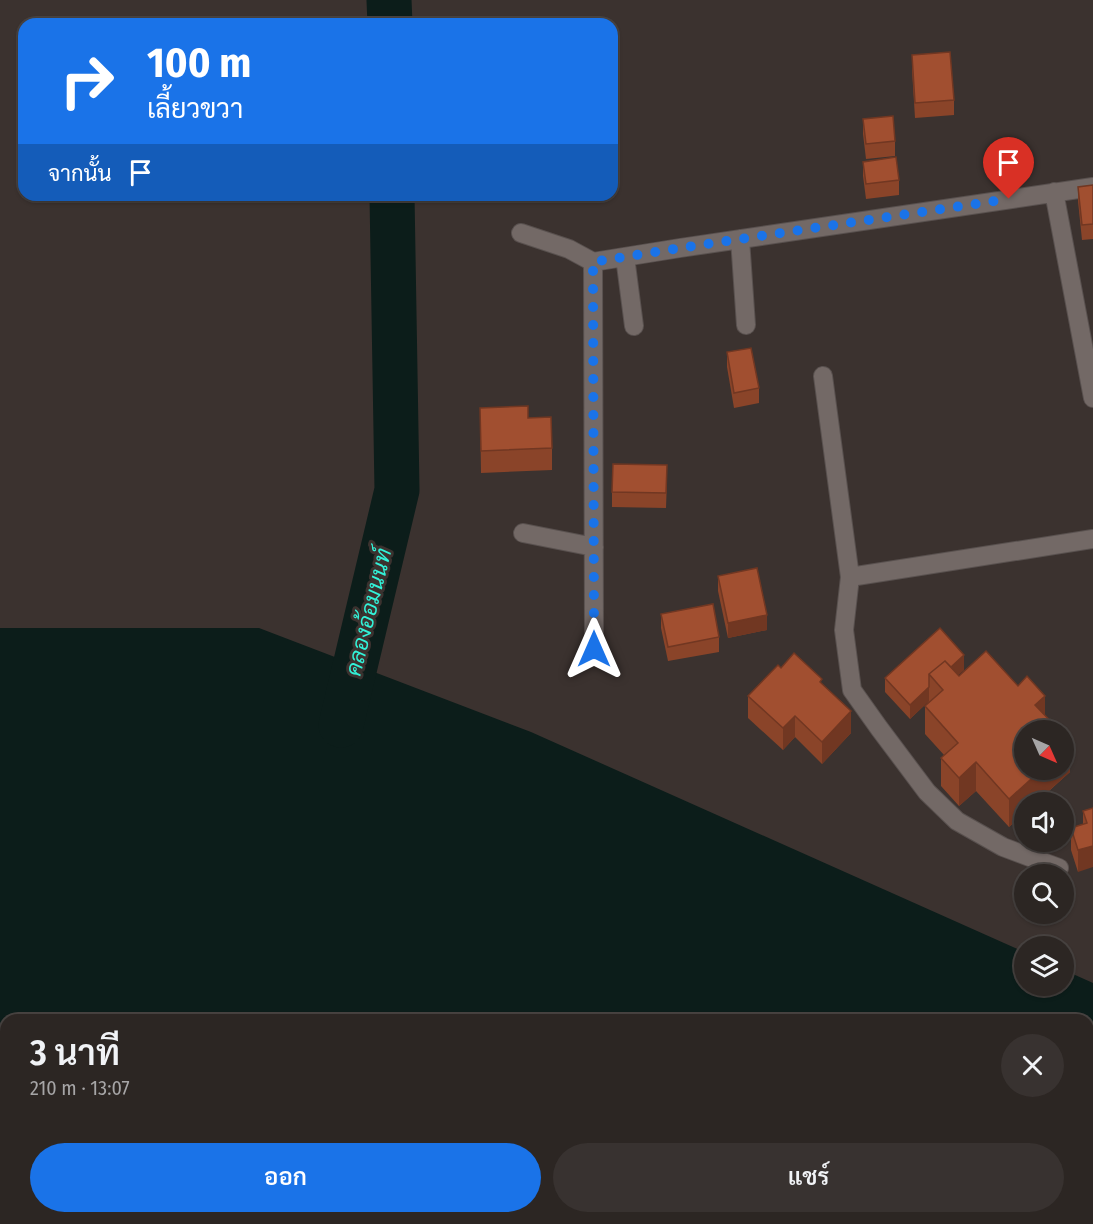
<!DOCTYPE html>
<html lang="th">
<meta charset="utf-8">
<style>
:root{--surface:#2c2623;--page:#383230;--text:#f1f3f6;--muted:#a6a5a6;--line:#484341;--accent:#1a73e8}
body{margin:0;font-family:"Fira Sans Condensed",Sarabun,sans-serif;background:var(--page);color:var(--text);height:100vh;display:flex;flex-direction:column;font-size:22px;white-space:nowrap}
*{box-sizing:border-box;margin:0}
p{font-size:20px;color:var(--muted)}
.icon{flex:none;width:33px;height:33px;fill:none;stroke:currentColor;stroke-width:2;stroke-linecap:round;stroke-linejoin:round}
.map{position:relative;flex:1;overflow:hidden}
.details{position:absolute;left:0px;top:1014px;width:1094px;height:210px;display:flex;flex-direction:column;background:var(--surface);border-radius:18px 18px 0 0;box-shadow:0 2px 4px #0004,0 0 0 2px var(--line)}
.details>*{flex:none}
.top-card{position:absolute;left:18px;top:18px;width:600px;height:183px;border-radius:18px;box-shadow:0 2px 4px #0004,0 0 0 2px var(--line);background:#1a73e8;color:#fff;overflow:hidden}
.needle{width:39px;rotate:135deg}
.fabs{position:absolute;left:1014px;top:720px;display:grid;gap:12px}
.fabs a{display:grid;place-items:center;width:60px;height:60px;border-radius:50%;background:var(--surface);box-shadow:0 2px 4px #0004,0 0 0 2px var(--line);font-size:30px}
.pin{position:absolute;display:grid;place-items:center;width:51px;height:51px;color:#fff;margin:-62px -26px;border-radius:50% 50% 50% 0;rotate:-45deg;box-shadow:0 0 6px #0007}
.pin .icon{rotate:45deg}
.me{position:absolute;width:66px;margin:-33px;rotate:0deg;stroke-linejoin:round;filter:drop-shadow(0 0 4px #0008)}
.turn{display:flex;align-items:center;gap:21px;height:126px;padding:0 30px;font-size:27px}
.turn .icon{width:78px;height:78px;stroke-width:2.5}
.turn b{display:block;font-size:42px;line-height:51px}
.then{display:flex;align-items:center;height:57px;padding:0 30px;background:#0003;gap:12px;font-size:22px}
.round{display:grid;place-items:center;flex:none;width:63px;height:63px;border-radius:32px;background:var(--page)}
.overview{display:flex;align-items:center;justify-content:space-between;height:102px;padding:0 30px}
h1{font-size:36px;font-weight:600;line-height:45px}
.cta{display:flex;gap:12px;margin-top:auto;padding:12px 30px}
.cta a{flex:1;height:69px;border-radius:36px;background:var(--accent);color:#fff;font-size:24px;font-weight:600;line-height:69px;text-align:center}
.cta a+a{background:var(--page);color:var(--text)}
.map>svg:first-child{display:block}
.water{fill:#0c1d1a;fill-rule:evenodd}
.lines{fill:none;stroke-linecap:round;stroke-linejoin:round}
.river{stroke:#0c1d1a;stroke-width:45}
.ferry{stroke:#32f2d8;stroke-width:1.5;stroke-dasharray:8 6;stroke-linecap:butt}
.street-casing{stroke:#59514f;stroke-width:20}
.street{stroke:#736966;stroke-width:18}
.wall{fill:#8a4429}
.shaded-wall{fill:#713722}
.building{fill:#a14f30;stroke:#713722;stroke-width:1.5}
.route{stroke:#1a73e8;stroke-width:10;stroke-dasharray:0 18}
.labels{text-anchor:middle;stroke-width:6;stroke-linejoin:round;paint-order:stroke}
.water-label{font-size:22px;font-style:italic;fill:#32f2d8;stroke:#3b322f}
</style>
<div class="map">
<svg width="1093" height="1224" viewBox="0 0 1093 1224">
<rect width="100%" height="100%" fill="#3b322f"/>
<!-- water -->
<path class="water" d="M0,628H259L531,732L1024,952V986H1064V970L1093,983V1224H0ZM6,1020H1088V1218H6Z"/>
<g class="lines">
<!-- river -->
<path class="river" d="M389,0L390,24
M341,725L397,490L392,195"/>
<!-- ferry -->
<path class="ferry" d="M0,1125L6,1127
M313,1218L333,1224"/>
<!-- street casing -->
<g class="street-casing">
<path id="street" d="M1054,192L1093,398
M521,233L569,249L593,262L680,248L1093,187
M740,239L746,325
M625,257L634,326
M593,262L594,649
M823,376L850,577
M523,533L594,547
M1059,868L1003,847L957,821L927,792L879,728L852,690L844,630L850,577L1093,539"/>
</g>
<!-- street -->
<use href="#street" class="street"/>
</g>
<!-- wall -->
<path class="wall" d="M912,55L954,100V115L915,118L912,70Z
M863,119L895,141V156L866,159L863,134Z
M863,162L899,180V195L866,199L863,176Z
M1093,185V239L1082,240L1078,201V187Z
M727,352L759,388V403L734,408L727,367Z
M480,408L528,418L552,448V470L481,473Z
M667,480L666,508L612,507V492Z
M718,576L767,630L728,638L718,591Z
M661,614L719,637V652L668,661L661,628Z
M781,668L822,684L851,733L822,764L795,737L783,750L748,718V696Z
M964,670L958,675L1045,716L1070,772L1009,827L976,791L959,806L941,786V758L944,755L925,734V706L929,701L910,719L885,692V678Z
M1093,808L1078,872L1071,850V828L1083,824V811Z"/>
<!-- shaded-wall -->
<path class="shaded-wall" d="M767,615V630L728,638V623Z
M964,655V670L943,689L936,681Z
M929,687V701L910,719V705Z
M1045,696V724L1035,705Z
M851,711V733L822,764V742Z
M795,716V737L783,750V728Z
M1070,743V772L1036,802H1024V813L1009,827V799L1041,770H1064V750Z
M976,762V791L959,806V778Z
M1093,846V867L1078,872V850Z"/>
<!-- building -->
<path class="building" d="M950,52L954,100L915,103L912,55Z
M893,116L895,141L866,144L863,119Z
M896,157L899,180L866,184L863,162Z
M1093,185V224L1082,225L1078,187Z
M751,348L759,388L734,393L727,352Z
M528,406V418L551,417L552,448L481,451L480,408Z
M613,464L667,465L666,493L612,492Z
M757,568L767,615L728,623L718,576Z
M713,604L719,637L668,647L661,614Z
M940,628L964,655L951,667L945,661L929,674V687L910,705L885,678Z
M986,651L1018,686L1027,676L1045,696L1035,705L1059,730H1024V770H1041L1009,799L976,762L959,778L941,758L958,743L925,706L943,690L929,674L945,661L959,676Z
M794,653L822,679L820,682L851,711L822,742L795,716L783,728L748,696L778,665L781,668Z
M1064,736L1070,743L1064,750Z
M1093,808V846L1078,850L1071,828L1087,823L1083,811Z"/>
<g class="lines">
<!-- route -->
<path class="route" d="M594,649L593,262L680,248L1009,199"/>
</g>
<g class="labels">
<!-- water labels -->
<g class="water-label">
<text transform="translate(368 612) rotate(-76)" y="8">คลองอ้อมนนท์</text>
</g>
</g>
</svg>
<div class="fabs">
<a><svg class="needle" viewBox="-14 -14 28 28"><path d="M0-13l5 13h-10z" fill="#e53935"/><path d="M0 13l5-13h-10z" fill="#a6a5a6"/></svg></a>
<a><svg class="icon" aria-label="sound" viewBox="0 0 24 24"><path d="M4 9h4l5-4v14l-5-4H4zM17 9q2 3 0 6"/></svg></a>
<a><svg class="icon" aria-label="search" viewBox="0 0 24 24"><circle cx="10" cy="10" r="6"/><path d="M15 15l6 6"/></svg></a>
<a><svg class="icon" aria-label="layers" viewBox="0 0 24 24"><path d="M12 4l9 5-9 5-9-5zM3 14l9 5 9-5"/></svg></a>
</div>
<div class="pin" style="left:1009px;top:199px;background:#d93025"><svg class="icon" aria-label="arrive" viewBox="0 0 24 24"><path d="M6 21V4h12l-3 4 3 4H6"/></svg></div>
<svg class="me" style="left:594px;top:649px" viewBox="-20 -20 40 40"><path d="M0-17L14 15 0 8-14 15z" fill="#1a73e8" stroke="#fff" stroke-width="4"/></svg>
<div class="top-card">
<div class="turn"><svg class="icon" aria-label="right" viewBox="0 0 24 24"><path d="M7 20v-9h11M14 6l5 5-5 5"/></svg><div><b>100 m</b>เลี้ยวขวา</div></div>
<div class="then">จากนั้น<svg class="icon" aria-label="arrive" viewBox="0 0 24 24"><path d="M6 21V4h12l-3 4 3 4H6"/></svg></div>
</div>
<section class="details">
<div class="overview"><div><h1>3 นาที</h1><p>210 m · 13:07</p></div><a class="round"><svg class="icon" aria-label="close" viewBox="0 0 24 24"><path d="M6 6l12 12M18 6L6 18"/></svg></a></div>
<div class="cta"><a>ออก</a><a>แชร์</a></div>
</section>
</div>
